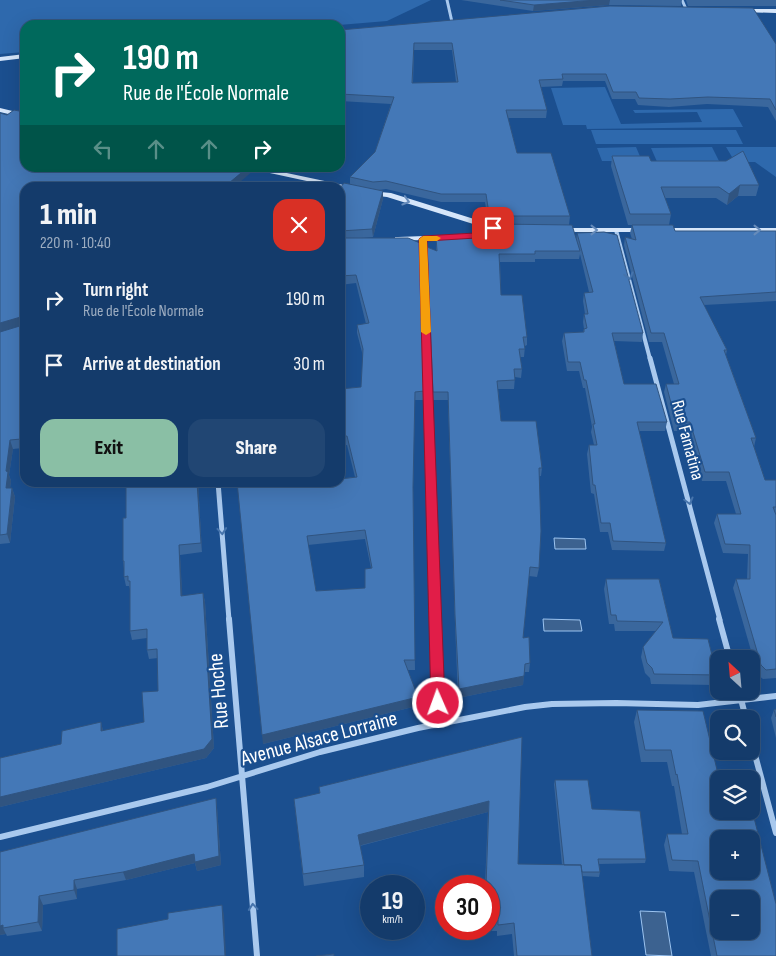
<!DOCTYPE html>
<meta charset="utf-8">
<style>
:root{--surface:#143b6b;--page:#214673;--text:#f1f3f6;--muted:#9dadc1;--line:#33557e;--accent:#8abfa5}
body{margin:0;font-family:"Sofia Sans Condensed",sans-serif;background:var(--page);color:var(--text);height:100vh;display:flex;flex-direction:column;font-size:19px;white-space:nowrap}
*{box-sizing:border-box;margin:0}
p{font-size:16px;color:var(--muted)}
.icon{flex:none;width:28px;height:28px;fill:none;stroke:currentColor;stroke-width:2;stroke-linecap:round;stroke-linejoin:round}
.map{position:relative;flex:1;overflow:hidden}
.sheet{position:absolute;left:20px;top:182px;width:325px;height:305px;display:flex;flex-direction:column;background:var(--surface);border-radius:15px;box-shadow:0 5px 20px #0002,0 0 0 1px var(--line)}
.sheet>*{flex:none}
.guide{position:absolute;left:20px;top:20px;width:325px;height:152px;border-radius:15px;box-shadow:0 5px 20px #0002,0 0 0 1px var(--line);background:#00695c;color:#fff;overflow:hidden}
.needle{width:32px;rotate:334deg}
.buttons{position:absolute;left:710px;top:650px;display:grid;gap:10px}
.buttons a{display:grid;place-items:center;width:50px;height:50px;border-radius:10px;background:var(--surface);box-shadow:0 5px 20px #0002,0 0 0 1px var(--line);font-size:25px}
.speed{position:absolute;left:360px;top:875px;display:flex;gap:10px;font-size:25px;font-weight:700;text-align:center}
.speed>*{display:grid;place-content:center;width:65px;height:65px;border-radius:50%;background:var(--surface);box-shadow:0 5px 20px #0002,0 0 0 1px var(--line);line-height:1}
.speed small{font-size:12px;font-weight:400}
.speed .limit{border:8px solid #d22;background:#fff;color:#111}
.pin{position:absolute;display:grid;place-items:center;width:42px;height:42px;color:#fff;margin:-21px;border-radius:10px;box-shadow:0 2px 8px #0006}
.me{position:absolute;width:55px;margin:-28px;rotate:358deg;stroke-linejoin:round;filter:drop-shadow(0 0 4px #0008)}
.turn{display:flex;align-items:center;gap:18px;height:105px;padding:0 20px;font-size:22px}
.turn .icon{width:65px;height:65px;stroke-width:2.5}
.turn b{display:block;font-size:35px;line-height:42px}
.lanes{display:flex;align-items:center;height:48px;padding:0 20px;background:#0003;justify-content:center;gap:25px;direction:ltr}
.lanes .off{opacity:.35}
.round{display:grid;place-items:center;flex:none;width:52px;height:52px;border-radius:15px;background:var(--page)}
.headline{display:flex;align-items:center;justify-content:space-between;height:85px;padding:0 20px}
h1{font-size:30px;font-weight:800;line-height:38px}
.primary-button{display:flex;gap:10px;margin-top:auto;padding:10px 20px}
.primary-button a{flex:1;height:58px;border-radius:15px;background:var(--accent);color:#111;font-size:20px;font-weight:800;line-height:58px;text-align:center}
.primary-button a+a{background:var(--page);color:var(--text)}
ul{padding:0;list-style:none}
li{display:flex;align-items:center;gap:15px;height:65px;padding:0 20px}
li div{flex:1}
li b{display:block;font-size:19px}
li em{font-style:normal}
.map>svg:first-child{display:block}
.green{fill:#2e69ad}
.water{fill:#3c6290;stroke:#9cc4f0}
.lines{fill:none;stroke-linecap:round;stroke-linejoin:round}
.street-far3{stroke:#a9c9ee;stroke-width:3}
.street-far2{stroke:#a9c9ee;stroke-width:4}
.street-far1{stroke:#a9c9ee;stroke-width:5}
.street{stroke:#a9c9ee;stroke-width:6}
.secondary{fill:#d6e6fa;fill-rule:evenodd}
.wall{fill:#3a679d;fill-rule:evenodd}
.shaded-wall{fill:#305480}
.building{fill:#4478b7;stroke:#305480;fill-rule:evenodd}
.oneway{stroke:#668bba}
.oneway2{stroke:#4674ac}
.route{fill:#e11d48;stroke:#92132f}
.slow{fill:#f59e0b}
.labels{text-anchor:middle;stroke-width:4.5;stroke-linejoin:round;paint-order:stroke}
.street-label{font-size:18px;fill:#fff;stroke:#1b4f8f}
.near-street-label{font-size:21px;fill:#fff;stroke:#1b4f8f}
</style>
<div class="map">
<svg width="776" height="956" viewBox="0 0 776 956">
<rect width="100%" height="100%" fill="#1b4f8f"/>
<!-- green -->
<path class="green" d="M0,0H431L387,21L339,25H25V52L0,54Z
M605,87L621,124L702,122L697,112L635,113L633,110L733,109L743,127L587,129L586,125H563L551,88Z
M591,130H736L743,144H596Z
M636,147L642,161H602L597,148Z
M712,147L720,163L658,164L651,148Z
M726,147H776V177L755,162H735Z"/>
<!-- water -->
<path class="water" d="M554,538L585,539L586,549H555Z
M543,619L580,620L582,631H544Z
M640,911L665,912L672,956L646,955Z"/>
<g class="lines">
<!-- street-far3 -->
<path class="street-far3" d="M447,0L452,22
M682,0L686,9"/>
<!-- street-far2 -->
<path class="street-far2" d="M616,230L650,359
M423,239L427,359"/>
<!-- street-far1 -->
<path class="street-far1" d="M427,358L435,620
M650,358L720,620
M218,482L229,620"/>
<!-- street -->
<path class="street" d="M229,619L257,956
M435,619L438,713L441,724
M719,619L730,659
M739,691L746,719
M751,740L776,833
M0,837L207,787L320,752L418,728L525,707L552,704L616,703L698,705L776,696"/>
<!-- secondary -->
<path class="secondary" d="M740,9H776V13L742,12L740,11Z
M25,54V58L0,61V57Z
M0,108L25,114V118L0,112Z
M253,168H263L353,187L357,189L353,191L256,170Z
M369,191L391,193L506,229L502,231L494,230L477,238L395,241V237H398L476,234L486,228L387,197L369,195Z
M559,228H645L649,230L645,232H559Z
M659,228H776V232H662L658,230Z"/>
</g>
<!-- wall -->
<path class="wall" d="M461,0H682L681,6L609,5L533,11Z
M686,0H776V6H688Z
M340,30L776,44V121L768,107L707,104L669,107L638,105L635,99H612L605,81H563L562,86L541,87L547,110L546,118H508L517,153L570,216L569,225L576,240L577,233L643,333L642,342L614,341L624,384L667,422L665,431H639L666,543L664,551L612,550L608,532H600L594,494L591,493L587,454L589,445H594L591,432L592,427L585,388H583L579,371H567L562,341L564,333L583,332L584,329L583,322L584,314H585L583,301L584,293L589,292L580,254L579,259H535V262H500L501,295L527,337V345L525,346L524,357H520L522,369L521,378L515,377L514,389H498L501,421L542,468L541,476H539V568L537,577L529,576L523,638L530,663L529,672H524L523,685L458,698L455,624L448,400H433L427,247L436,251V237L490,235V226L495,224L488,222L485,202H441L386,189L379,190L383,199L373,237L362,238L424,391V400H414L413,487L415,670H407L417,706L263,744L302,483L355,477L347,445L340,446V389L361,387L363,356L357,333V325L366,324L356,283L340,285V188L350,184V177L375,152L391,104L340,101ZM414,50H452L456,82L413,83ZM365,539L371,568L365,588L316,591L308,545Z
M24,112L254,170L25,188V433L23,448L13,449L9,475L11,481L10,488H12L15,497L10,543L0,544V113L7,115Z
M612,156L651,161L759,185L756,196H738L727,205L716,198H665L671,214L669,225L675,231H776V301L704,305L727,350L726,355L756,438L754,447L765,480H776V678L763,679L758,675L733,588L736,579H747L748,554L723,553L714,523L717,514H736L726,481H702L688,431H674L664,392L666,384H674L662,342H649L624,245L625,237L632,239L630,233L632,225H628L611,166Z
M126,482H198L202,552L180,555L182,596L203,593L205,602L214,748L206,758L0,807V758L61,744L101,722L103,731L144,722L158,691V658L149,659L147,650V638L132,640L130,631V589L129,586H126L124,577V569L123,561L126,518Z
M606,579H659L673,638L717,675L714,685L651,684L650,678L645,673L641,657L643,647L656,631H615L614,624H609L604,589Z
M776,709V738L771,718L774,710Z
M637,710L718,774L776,904V956H711L694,872L669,871L664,845L667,834H682L674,786H672L667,762H641L634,722Z
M522,737L518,864L562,865L554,784L555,780L592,809L646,859L645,863L599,864L600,872L599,877L582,876L592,956H514L512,934L497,936V931H483V929H489V886H485L488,812L360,846L364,865V877L304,886L294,799L320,794L319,787Z
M217,807L221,865L197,871L195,863L126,880L77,889V899L43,905L42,931L7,936L6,934L0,935V852Z"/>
<!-- shaded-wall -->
<path class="shaded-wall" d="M596,0H610L609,5L533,11L534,5Z
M247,168H253L254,170L233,188H223Z
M740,185L738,196L727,205L729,194Z
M383,191V199L373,237L372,229Z
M24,316L25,325L0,332V323Z
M25,405V433L23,448L21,439Z
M10,440L13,449L9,475L11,481L9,497L6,488V471Z
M197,482H198L202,552L201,543Z
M12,488L15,497L10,543L7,534Z
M179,545L180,555L183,605L181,596Z
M203,593L205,602L214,748L206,758L0,807V797L204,749Z
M524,676L523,685L458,698L459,689Z
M418,697L417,706L263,744L262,735Z
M101,722L103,731H101Z
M216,798L217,807L221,865L197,871L195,863L126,880L123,872Z
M489,801L488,812L358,846V835Z
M74,880L77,889V899L74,890Z
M39,896L43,905L42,931L38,922Z
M222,905L224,915L226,956H225Z
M3,925V928L6,934L0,935V926Z"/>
<!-- building -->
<path class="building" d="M500,0H596L534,5Z
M610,6L753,8L776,44V110L770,99L708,97L670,99L639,98L636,92H613L606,74H562L563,79L539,80L547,110H506L517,153H551L570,216H495L489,214L486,194H441L386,181L373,182L350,177L375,152L394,97L340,94V30ZM414,43H452L458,82L412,83Z
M25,104V168H247L223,188H25V405L21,439L10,440L6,471L8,472L6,488H12L7,534L0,535V332L23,325L24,316L0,323V113L7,115L14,110L24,112V105Z
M743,151L759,185H740L729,194L719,187H661L671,214H630L612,156H649L651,161H726Z
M344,183L383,191L372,229L340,231V188Z
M495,224L572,225L580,251H535V254H499L501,295H522L527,337H523L525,349H519L522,369H514L515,380L497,381L501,421H536L542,468H539L541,531L539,568L530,567L523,638L529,637L530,663L525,664L524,676L459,689L455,615L448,392H433L427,247L437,251L436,237L492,235L490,226Z
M632,225H673L675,231H776V292L700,297L727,350H724L756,438H751L765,480H776V507H773L776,515V669L766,670L761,665L736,579H750V545L725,544L717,514H741L729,472H705L690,422H676L666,384H679L664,333H651L625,237L636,240Z
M604,232L617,235L643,333H612L624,384H656L667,422H637L666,543L613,541L610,523H601L595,485H593L589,445H597L593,424H595L586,380H584L580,362H568L564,333L584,332V329L587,328L584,314H588L584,293L593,292L577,233Z
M340,238H408L420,243L424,391L415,392L413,487L415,660H404L418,697L262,735L237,482H302V483L340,482V479L357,477L347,436L340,437V389L361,387L363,349L357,325L369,323L356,275L340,276ZM365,530L372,568L365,569V588L316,591L307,536Z
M126,482H197L201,543L179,545L181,596L203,593L212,739L204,749L0,797V758L61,744L62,731L101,722V731L144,722L142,692L158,691L157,649L147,650V629L130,631V581H128V576L124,577V561H123V518H126Z
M606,579H659L673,638L708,639L717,675L654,674L652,668L647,663L643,647L663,622L617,621L616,615H611Z
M776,709V717L774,710Z
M637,710L703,711L718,774H743L744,779H719V811H751V806L776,904V956H717L698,861L672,860L667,834H688L677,774L676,775L671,750H645ZM719,839H751V871H719ZM719,899H751V931H719Z
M522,737L518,864L581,865L592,956H517L514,923L498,925V920H489V886H486L489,801L358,835L364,865L303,874L294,799L320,793L319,787Z
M555,780H588L592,809L640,811L646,859H598L600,872H582L581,865H564Z
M216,798L219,856L195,862L194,854L123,872L74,880V890L39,896L38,922L3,928V925L0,926V852Z
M222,905L225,956H117V929L168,919V913Z
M334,954V956H316Z"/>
<!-- one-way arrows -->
<defs><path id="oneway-chevron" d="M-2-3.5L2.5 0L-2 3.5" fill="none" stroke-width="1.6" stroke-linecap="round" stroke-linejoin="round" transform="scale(1.25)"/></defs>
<g class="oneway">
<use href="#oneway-chevron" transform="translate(406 201) rotate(16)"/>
<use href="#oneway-chevron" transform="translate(594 230)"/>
<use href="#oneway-chevron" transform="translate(757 230)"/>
</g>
<g class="oneway2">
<use href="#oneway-chevron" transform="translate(629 276) rotate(75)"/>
<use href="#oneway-chevron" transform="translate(689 501) rotate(75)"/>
<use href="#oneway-chevron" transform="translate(222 531) rotate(85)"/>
<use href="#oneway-chevron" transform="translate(253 907) rotate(-95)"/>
</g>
<!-- route -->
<path class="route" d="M490,226L497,228L476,238L427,241L445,703L443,707L438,709L433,707L431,703L419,239L423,236L475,233Z"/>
<!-- slow -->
<path class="slow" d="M423,236H437L441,238L437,241H427L431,332L426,335L421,332L419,239Z"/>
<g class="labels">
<!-- street labels -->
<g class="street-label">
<text transform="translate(688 440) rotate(75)" y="6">Rue Famatina</text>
</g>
<!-- near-street labels -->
<g class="near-street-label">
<text transform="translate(218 691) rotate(-95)" y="7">Rue Hoche</text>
<text transform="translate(319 738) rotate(-15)" y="7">Avenue Alsace Lorraine</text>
</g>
</g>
</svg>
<div class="buttons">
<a><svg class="needle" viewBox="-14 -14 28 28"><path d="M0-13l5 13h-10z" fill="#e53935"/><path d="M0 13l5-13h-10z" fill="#9dadc1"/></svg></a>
<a><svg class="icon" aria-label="search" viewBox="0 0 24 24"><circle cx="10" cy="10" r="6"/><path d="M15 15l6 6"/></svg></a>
<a><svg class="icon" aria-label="layers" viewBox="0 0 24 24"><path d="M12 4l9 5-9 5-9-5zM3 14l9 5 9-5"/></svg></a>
<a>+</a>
<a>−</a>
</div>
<div class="speed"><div>19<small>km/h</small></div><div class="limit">30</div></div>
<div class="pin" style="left:493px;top:228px;background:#d93025"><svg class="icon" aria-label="arrive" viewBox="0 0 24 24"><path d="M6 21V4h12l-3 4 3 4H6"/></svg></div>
<svg class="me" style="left:438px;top:703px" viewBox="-20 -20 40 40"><circle r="17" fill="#e11d48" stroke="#fff" stroke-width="3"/><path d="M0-11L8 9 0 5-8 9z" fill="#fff"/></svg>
<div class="guide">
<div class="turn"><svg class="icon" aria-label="right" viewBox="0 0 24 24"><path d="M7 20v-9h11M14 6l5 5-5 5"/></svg><div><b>190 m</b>Rue de l'École Normale</div></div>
<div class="lanes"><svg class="icon off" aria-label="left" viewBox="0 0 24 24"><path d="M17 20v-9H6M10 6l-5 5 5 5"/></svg><svg class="icon off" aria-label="ahead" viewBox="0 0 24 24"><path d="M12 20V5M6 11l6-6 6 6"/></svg><svg class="icon off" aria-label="ahead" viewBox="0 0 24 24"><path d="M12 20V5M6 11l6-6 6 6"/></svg><svg class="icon" aria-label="right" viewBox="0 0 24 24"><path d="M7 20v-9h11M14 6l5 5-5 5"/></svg></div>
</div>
<section class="sheet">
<div class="headline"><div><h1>1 min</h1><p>220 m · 10:40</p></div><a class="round" style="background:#d93025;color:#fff"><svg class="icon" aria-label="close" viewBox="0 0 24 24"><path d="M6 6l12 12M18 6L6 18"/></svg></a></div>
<ul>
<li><svg class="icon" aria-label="right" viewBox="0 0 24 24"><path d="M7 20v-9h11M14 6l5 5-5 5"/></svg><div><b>Turn right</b><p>Rue de l'École Normale</p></div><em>190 m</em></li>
<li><svg class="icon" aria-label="arrive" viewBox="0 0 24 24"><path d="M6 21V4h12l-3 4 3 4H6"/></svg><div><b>Arrive at destination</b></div><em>30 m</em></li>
</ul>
<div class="primary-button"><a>Exit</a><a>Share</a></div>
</section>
</div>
